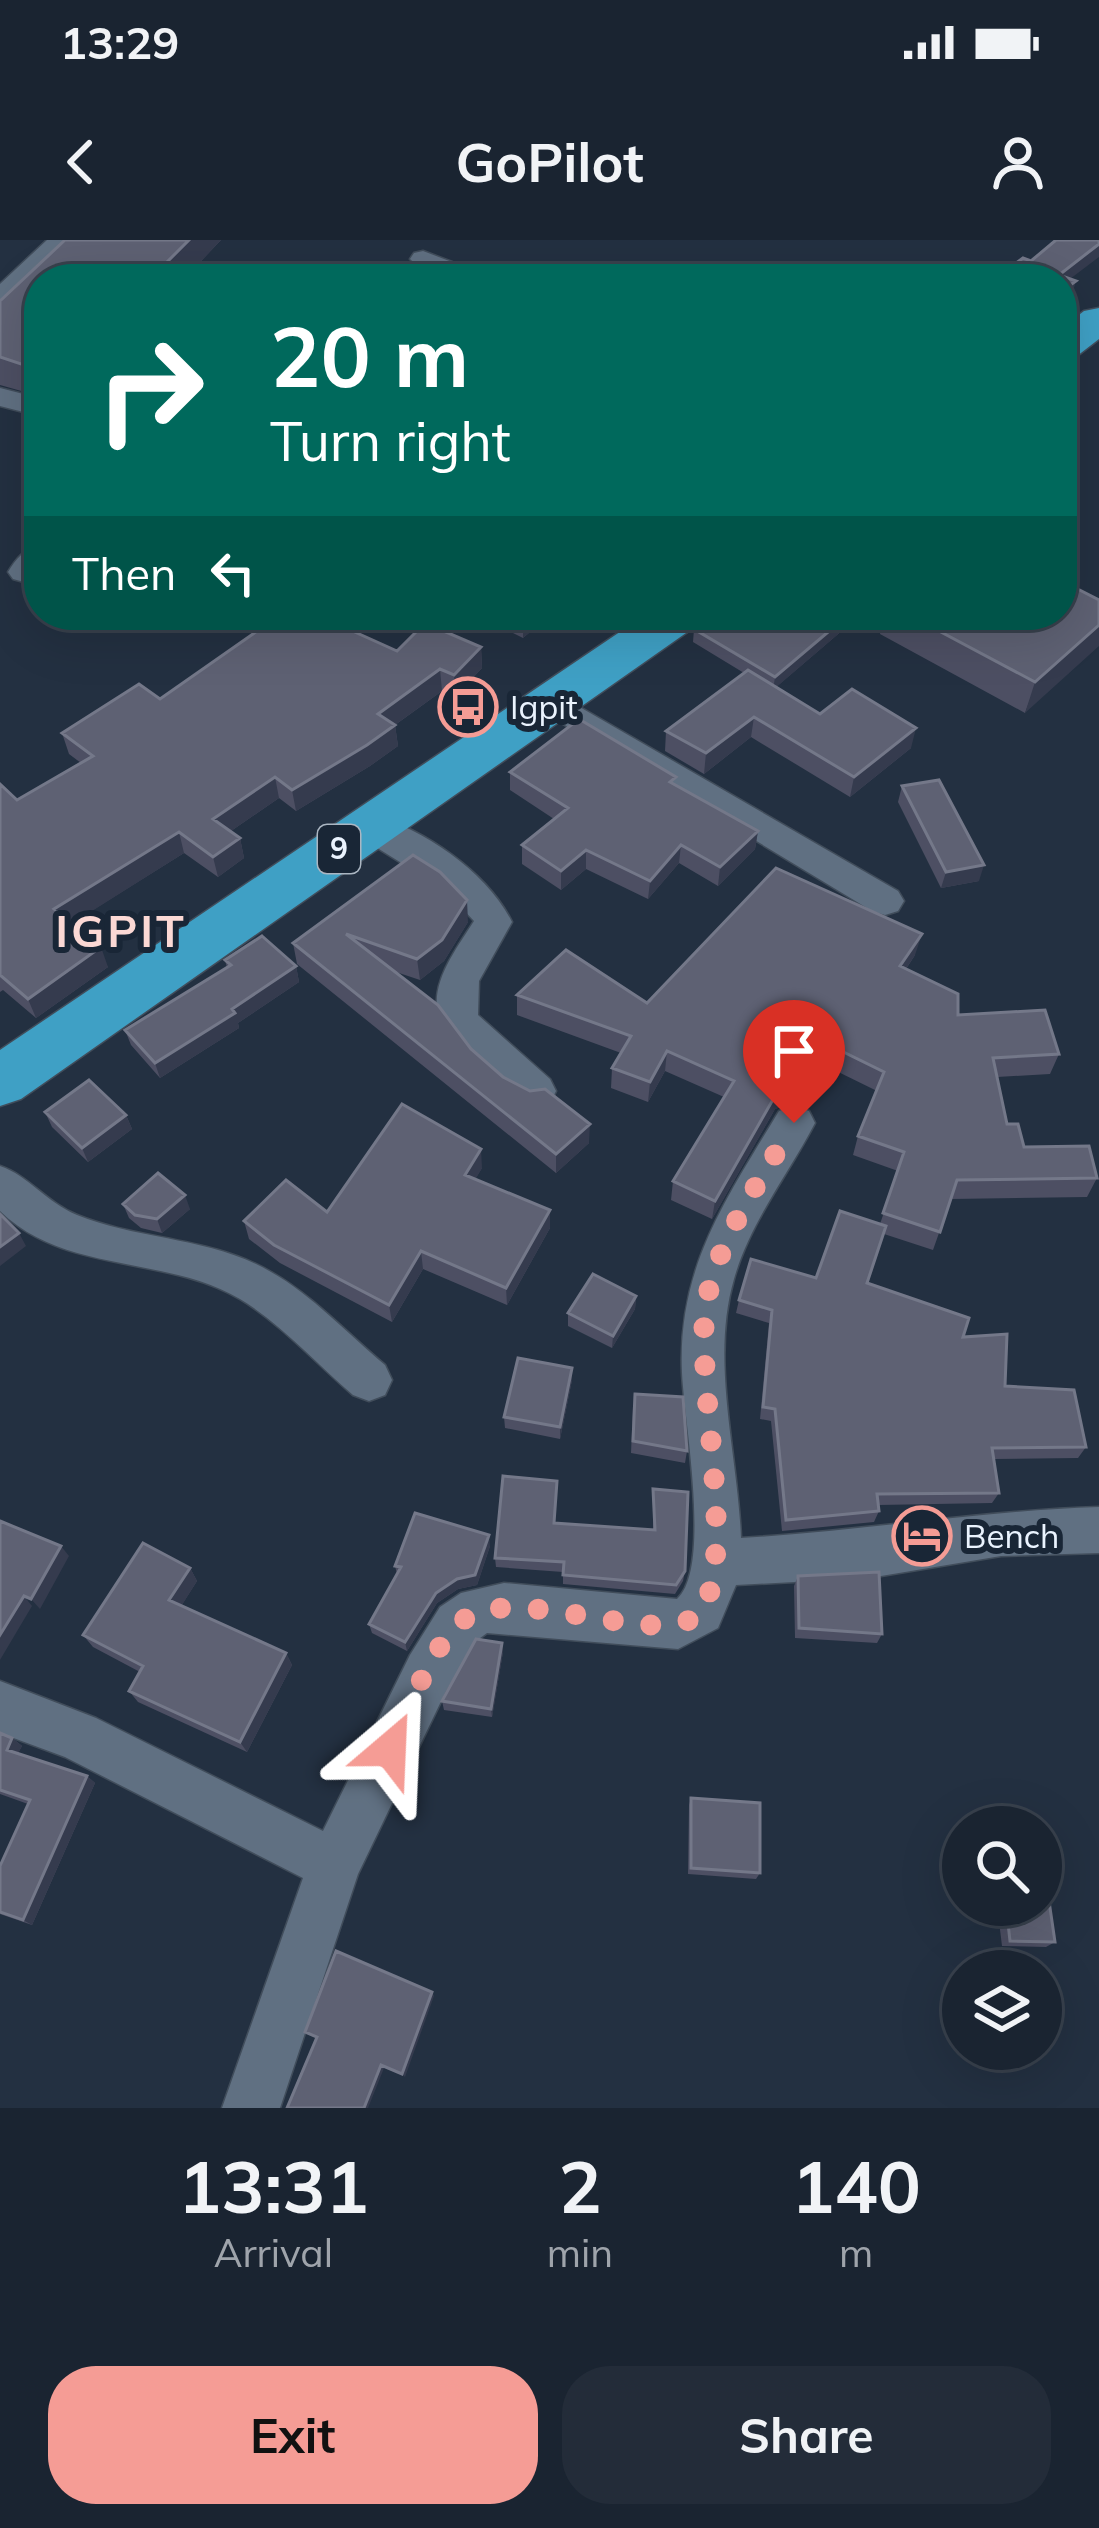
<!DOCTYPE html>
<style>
:root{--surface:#1a2431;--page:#232c39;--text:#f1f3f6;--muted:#9fa4ab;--line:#38414d;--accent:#f59c95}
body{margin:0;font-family:Mulish,sans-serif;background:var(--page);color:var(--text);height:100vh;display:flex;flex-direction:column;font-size:45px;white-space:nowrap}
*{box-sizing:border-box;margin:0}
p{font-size:39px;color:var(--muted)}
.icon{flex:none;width:66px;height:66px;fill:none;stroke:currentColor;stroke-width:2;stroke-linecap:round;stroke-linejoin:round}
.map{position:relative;height:1868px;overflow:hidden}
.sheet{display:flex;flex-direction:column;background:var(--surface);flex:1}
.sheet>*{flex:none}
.banner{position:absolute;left:24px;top:24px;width:1053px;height:366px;border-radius:48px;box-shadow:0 12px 48px #0002,0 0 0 3px var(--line);background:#00695c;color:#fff;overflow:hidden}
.fabs{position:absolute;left:942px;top:1566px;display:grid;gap:24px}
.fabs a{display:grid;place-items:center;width:120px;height:120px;border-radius:50%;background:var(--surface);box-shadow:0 12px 48px #0002,0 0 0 3px var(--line);font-size:60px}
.pin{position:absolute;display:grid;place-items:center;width:102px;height:102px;color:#fff;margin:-123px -51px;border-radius:50% 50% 50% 0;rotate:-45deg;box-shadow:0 0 12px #0007}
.pin .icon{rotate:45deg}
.me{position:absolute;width:132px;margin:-66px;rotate:26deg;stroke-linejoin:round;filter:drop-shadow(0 0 9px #0008)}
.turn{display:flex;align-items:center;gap:42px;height:252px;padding:0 48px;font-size:54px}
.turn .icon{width:156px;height:156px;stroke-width:2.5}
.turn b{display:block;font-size:84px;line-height:102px}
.then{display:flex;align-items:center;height:114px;padding:0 48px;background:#0003;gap:24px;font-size:45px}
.eta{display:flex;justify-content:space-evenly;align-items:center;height:204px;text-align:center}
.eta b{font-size:72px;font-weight:700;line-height:84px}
.action{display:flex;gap:24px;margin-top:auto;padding:24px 48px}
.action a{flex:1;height:138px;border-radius:48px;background:var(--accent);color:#111;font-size:48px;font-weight:700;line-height:138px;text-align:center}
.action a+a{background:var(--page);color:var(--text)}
.status{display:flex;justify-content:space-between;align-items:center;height:84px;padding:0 60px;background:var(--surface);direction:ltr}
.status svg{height:33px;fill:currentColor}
header{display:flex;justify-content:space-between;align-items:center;height:156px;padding:0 48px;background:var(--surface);font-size:54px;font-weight:700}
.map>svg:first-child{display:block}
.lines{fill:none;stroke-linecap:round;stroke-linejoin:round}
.minor-casing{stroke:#414d5b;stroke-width:3}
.highway-casing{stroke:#414d5b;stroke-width:3}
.minor{fill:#607082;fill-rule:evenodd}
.highway{fill:#3fa0c5;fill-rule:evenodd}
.wall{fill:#4d4f63}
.shaded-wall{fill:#353b4e}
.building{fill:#5e6173;stroke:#747889;stroke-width:3}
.route{stroke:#f59c95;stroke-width:21;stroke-dasharray:0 37.8}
.labels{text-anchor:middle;stroke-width:12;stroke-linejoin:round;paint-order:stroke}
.shield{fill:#192636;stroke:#abb6c2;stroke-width:3}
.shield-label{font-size:30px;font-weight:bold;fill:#eaf3fe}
.poi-label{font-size:33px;fill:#eaf3fe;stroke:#192636;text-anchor:start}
.district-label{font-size:45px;font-weight:bold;letter-spacing:3px;fill:#fbd8d4;stroke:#192636}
</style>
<div class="status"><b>13:29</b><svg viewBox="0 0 49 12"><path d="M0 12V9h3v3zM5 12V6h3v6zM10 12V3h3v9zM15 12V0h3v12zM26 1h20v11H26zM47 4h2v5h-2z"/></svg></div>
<header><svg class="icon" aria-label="back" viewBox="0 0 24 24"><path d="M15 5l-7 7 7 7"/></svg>GoPilot<svg class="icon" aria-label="person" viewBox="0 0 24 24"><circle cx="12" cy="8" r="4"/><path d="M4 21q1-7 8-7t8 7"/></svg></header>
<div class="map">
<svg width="1099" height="1868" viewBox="0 0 1099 1868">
<rect width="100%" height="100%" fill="#233041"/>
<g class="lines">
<!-- minor casing -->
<g class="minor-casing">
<path id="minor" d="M47,0H75L10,65L0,67V44Z
M423,11L481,33L485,39C458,39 430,39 410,19L414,13Z
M0,148L39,158V176L0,166Z
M39,305V335L24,342L13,339L8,332C16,319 24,309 39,305Z
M552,451L898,651L904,661L898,671L885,675L872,671L540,470L535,462L540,454Z
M371,574C425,590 487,632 512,682L479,741L478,775L550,839L556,851L550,863C543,865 539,867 532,866C506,863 440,794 437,767C434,737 459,705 474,681L445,650L358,596L353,587L358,578Z
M794,866L809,871L815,883C788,935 750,982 734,1039C710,1121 738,1215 741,1298C861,1291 979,1271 1099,1267V1313L1001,1316L869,1338L736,1345L718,1388L678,1409L487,1393L476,1401L446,1451L358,1634L280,1868H222L303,1638L65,1517L0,1493V1441L96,1478L323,1591L410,1415L440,1367L461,1353L504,1343L677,1359C712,1328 684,1181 682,1133C677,1027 727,958 779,871Z
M0,926C29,936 46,962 77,975C138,1000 212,997 271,1032C312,1055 349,1095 385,1125L392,1140L385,1155L369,1161L353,1155C317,1124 280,1083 240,1059C166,1015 64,1034 0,971Z"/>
</g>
<!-- highway casing -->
<g class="highway-casing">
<path id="highway" d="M1099,68V99L1077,116L1062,120V88L1084,71Z
M645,375H703L696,386L21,859L0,866V810Z"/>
</g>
<!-- minor -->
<use href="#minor" class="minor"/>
<!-- highway -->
<use href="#highway" class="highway"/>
</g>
<!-- wall -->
<path class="wall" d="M65,0H221L184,39H39V156L0,145V61Z
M493,375H550L523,398L493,383Z
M884,375H1062L1025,473L880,394Z
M847,376L844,389L776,447L820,474L911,508L850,557L751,497L704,534L665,511L666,491L744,433L693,402L694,389Z
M481,407L482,428L455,457L442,451L395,485L398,506L370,526L296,571L279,558L231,591L240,598L244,618L218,637L184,613L72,683L108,727L36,778L3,750L0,752V544L17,560L81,523L69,514L62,493L160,459L397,411Z
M510,532L675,544L758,591L755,609L718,646L679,623L648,659L586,629L561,650L522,624V605L554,579L510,550Z
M902,546L979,641L941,648L898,562Z
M468,682L444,721L420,740L393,731L471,809L503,837L589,903L556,933L297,724L293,703Z
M915,715L906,729L958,775L1059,814L1050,834L997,837L1007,884L1024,907L1097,938L1087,957L951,959L933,1010L884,994L867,1043L963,1097L1005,1146L1086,1207L1078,1218L994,1219L999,1253L992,1263L878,1265L879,1271L874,1282L782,1291L771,1181L760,1179L769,1083L736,1073L739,1060L816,1038L880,984L898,931L853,915L858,896L877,851L820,823L797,862L775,869L712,979L671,960L673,941L724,857L665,831L648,862L611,848L612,828L621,813L517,775V755L647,763Z
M225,720L296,726L299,742L238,783L239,788L160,838L131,805L125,790L227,728Z
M45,872L126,875L132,889L88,922L52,887Z
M482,928L475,939L550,988L507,1065L423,1029L392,1082L280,1023L249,999L244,981L327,972Z
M123,964L190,969L162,993L141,988L129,978Z
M636,1056L635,1069L612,1108L568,1086V1073Z
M572,1140L560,1199L505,1188L504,1177Z
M633,1166L687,1211L685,1223L631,1213Z
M653,1249L685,1331L683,1341L675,1354L563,1344V1332L496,1327L495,1318L554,1283L653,1290Z
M490,1306L477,1345L458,1349L437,1363L407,1411L372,1393L369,1384L397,1334L395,1326Z
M190,1328L197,1341L181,1366L286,1413L292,1425L247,1512L138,1462L129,1451L140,1432L93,1407L83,1395Z
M798,1336L882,1394L877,1403L795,1398L794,1346Z
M503,1412L492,1477L444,1470L442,1461Z
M0,1493L12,1498L22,1506L18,1513L87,1536L95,1543L32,1685L0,1674V1626L28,1564L0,1554Z
M691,1558L760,1633L756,1639L688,1634L689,1565Z
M997,1665H1041L1055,1702L1046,1707L1002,1706Z"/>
<!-- shaded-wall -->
<path class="shaded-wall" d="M189,0H221L184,39H150Z
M1099,4V17L1062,45L1059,35Z
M1076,41L1071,58L1062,64V51Z
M526,375H550L523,398V378Z
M847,376L844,389L773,450L775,437Z
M1099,385V406L1025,473L1035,442Z
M481,407L482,428L455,457L454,435Z
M440,429L442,451L381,495L378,474Z
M754,477L751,497L704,534L706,513Z
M395,485L398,506L370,526L296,571L292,550Z
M916,488L911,508L850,557L854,537Z
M275,537L279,558L218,600L213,579Z
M758,591L755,609L718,646L720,627Z
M179,592L184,613L62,690L54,669Z
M240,598L244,618L218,637L213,617Z
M681,605L679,623L648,659L650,641Z
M586,610V629L561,650V631Z
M984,625L979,641L941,648L946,632Z
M467,660L468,682L444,721L420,740L417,719Z
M922,694L915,715L894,747L900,726Z
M101,707L108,727L36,778L28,759Z
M296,726L299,742L238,783L239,788L160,838L155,823Z
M825,803L820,823L797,862L775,869L712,979L715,961L779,849Z
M667,811L665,831L648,862L650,842Z
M126,875L132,889L88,922L82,908Z
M590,884L589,903L556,933V914Z
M481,909L482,928L467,954L465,935Z
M185,955L190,969L162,993L157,979Z
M550,970V988L507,1065L506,1048Z
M19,993L26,1006L0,1026V1007Z
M421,1011L423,1029L392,1082L389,1065Z
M636,1056L635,1069L612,1108L613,1096Z
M572,1128V1140L560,1199V1187Z
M489,1295L490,1306L477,1345L458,1349L437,1363L407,1411L405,1402L436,1353Z
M61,1306L69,1316L40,1369L31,1359Z
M190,1328L197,1341L177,1373L169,1360Z
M24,1356L32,1366L0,1420V1395Z
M502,1403L503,1412L492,1477L491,1469Z
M286,1413L292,1425L247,1512L240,1502Z
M12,1498L22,1506L16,1517L7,1510Z
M87,1536L95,1543L32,1685L23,1680Z
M432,1752L434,1756L405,1837L402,1834Z
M381,1825L384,1828L368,1868H364Z"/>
<!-- building -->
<path class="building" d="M65,0H189L150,39H39V130L0,117V61Z
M1056,0H1099V4L1059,35L1076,41L1062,51V39H983L999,36L1023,18L1031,21Z
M1062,341L1099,360V385L1035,442L909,375H1062Z
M280,375H317L397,411L425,383L481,407L454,435L440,429L378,474L395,485L367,505L292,550L275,537L213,579L240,598L213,617L179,592L54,669L101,707L28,759L0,735V544L17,560L93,516L62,493L139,444L160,459Z
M713,375H845L847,376L775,437L694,389Z
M748,430L820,474L852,449L916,488L854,537L754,477L706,513L666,491Z
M579,479L676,537L670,542L758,591L720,627L681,605L650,641L586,610L561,631L522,605L568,568L510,532Z
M939,540L984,625L946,632L902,546Z
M413,615L440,632L467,660L442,700L417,719L346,694L438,765L471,809L503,837L530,851L545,849L590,884L556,914L293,703Z
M776,628L922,694L900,726L958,754V775L1045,770L1059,814L993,818L1007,884H1018L1024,907L1089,906L1097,938L957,940L940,992L883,973L904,912L858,896L884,832L825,803L801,842L779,849L715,961L673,941L734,841L667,811L650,842L612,828L631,796L517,755L566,710L647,763Z
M262,696L296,726L232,769L235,773L155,823L125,790L231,725L225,720Z
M89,840L126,875L82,908L45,872Z
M402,864L481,909L465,935L550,970L506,1048L421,1011L389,1065L274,1005L244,981L286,940L327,972Z
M158,933L185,955L157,979L135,975L123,964Z
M840,971L886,986L867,1043L969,1078L963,1097L1007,1094L1005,1146L1074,1150L1086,1207L992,1208L999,1253L877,1254L879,1271L786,1280L775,1169L763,1167L772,1070L739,1060L751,1019L816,1038Z
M0,974L19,993L0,1007Z
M593,1034L636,1056L613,1096L568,1073Z
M518,1118L572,1128L560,1187L504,1177Z
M635,1154L683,1157L687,1211L633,1201Z
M503,1236L557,1241L554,1283L655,1290L653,1249L688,1252L685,1331L676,1345L563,1335L564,1322L495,1318Z
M415,1273L489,1295L475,1335L457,1339L436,1353L405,1402L369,1384L401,1327L395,1326Z
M0,1281L61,1306L31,1359L24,1356L0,1395Z
M143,1303L190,1328L169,1360L286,1413L240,1502L129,1451L143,1426L83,1395Z
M879,1332L882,1394L799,1388L798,1336Z
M476,1399L502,1403L491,1469L442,1461Z
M0,1493L12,1498L7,1510L87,1536L23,1680L0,1672V1626L30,1560L0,1550Z
M691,1558L760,1563V1633L691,1628Z
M1041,1654H1048L1055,1702L1010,1701L1006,1665H1041Z
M336,1711L432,1752L402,1834L381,1825L364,1868H287L317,1797L305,1792Z"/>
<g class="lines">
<!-- route -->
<path class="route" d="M390,1509C410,1470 428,1411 461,1382C511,1338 666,1414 700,1372C739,1323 694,1135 706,1064C718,998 761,940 794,883"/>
</g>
<!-- icons -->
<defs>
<g id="bus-ring" transform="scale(3)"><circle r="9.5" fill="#192636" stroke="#f59c95" stroke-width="1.5"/><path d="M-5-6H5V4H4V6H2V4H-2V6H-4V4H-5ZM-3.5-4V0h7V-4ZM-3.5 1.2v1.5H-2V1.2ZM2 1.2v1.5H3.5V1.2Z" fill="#f59c95"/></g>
<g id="hotel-ring" transform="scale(3)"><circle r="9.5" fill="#192636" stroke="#f59c95" stroke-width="1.5"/><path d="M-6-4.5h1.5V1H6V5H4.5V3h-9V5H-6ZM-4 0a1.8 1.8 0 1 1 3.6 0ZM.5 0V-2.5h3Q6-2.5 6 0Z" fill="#f59c95"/></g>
</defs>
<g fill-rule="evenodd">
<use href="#bus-ring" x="468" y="467"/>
<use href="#hotel-ring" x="922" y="1296"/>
</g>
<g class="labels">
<!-- shield labels -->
<rect class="shield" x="318" y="585" width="42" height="48" rx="9"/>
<g class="shield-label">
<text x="339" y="619">9</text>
</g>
<!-- poi labels -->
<g class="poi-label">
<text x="510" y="479">Igpit</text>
<text x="964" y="1308">Bench</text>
</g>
<!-- district labels -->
<g class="district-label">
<text x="121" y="707">IGPIT</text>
</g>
</g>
</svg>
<div class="fabs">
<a><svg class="icon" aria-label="search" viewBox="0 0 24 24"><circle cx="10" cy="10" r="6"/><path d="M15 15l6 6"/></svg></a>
<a><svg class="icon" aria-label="layers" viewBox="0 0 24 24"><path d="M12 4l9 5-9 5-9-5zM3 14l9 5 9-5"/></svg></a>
</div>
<div class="pin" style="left:794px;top:883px;background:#d93025"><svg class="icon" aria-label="arrive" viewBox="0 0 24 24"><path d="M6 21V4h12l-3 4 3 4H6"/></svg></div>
<svg class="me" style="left:390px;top:1509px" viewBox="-20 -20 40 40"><path d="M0-17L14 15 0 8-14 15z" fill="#f59c95" stroke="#fff" stroke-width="4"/></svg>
<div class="banner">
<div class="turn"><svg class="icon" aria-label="right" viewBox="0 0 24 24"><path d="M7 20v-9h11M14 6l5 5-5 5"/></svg><div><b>20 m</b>Turn right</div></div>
<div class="then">Then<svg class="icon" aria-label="left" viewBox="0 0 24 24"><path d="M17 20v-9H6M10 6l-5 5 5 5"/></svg></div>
</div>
</div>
<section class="sheet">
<div class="eta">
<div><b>13:31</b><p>Arrival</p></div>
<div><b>2</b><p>min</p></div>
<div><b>140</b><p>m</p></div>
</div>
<div class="action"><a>Exit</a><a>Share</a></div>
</section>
